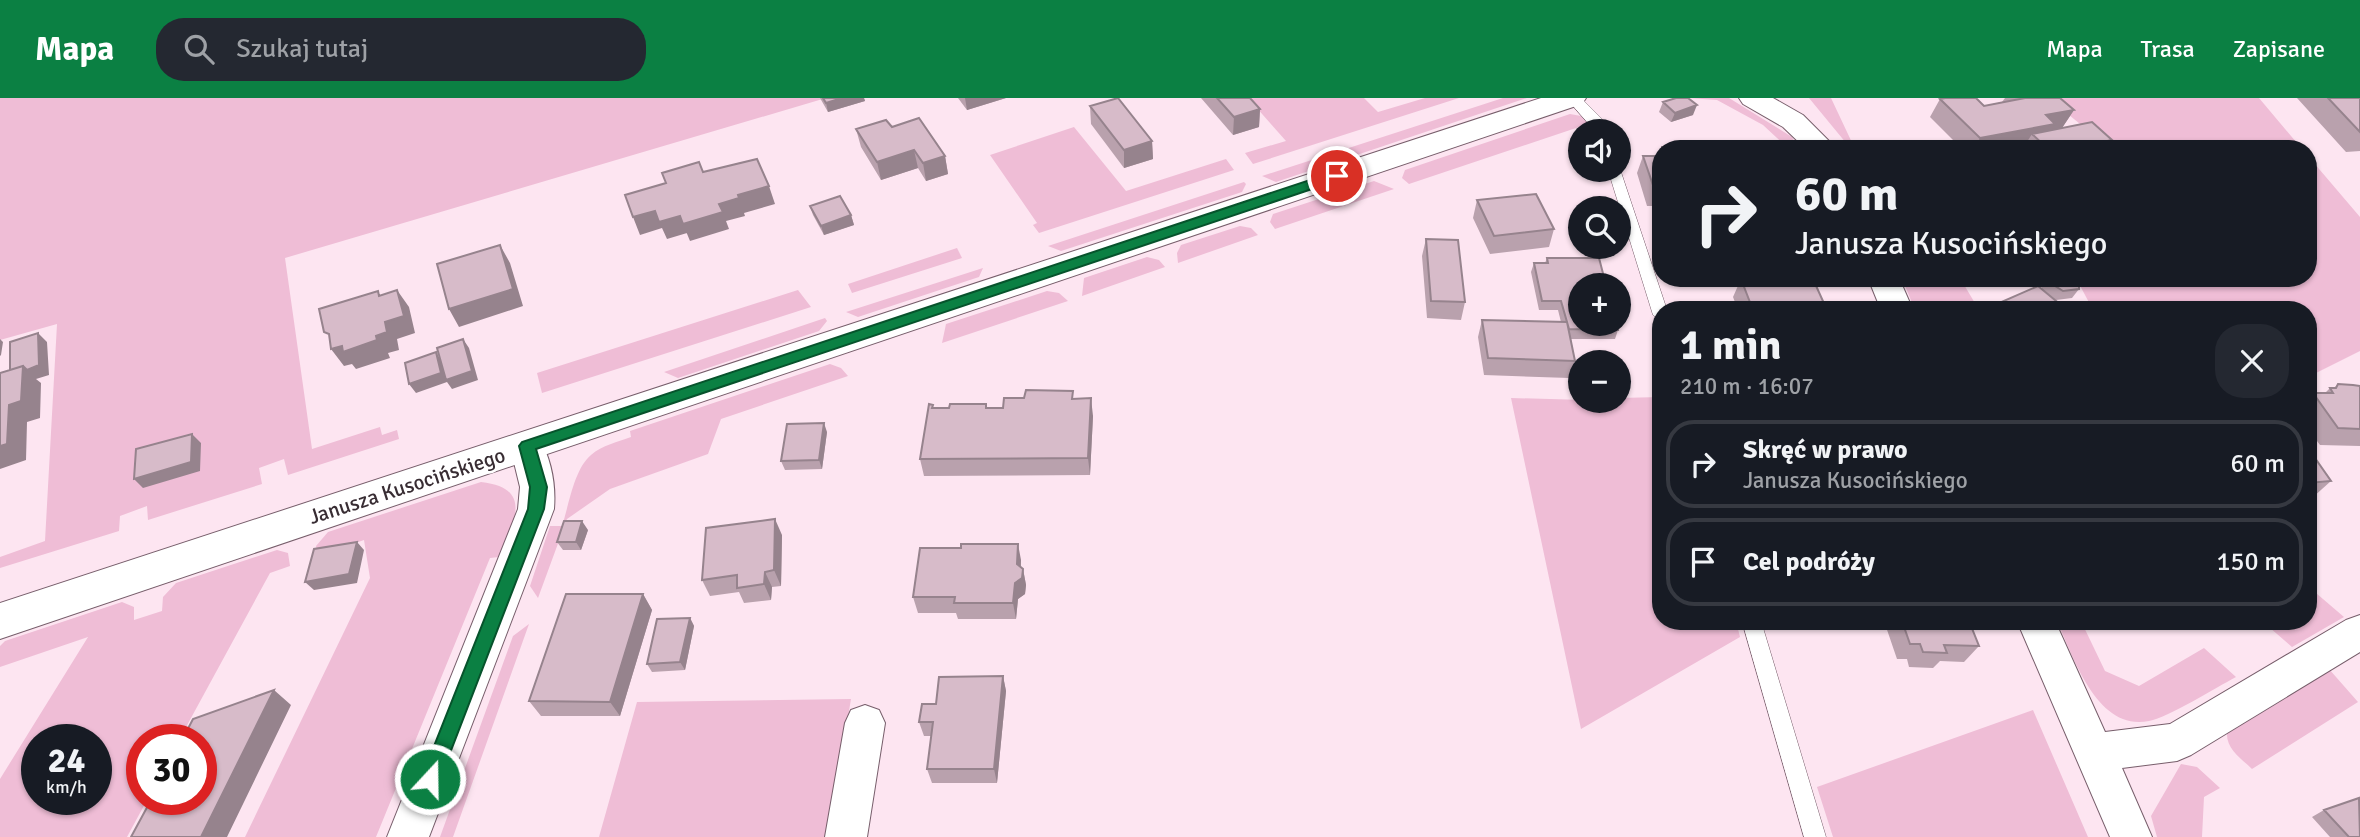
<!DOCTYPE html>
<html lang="pl">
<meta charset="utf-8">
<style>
:root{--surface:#171b24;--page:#242831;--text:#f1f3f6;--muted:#9ea1a6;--line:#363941;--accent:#0b8043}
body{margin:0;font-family:Signika,sans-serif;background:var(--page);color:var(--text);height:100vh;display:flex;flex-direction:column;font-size:26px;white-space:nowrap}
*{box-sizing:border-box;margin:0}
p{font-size:23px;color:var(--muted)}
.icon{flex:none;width:38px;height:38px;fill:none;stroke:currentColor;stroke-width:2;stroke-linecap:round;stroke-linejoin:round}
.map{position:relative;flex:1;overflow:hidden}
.details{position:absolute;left:1652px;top:203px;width:665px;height:329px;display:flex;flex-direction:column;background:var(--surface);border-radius:28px;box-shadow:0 2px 5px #0004}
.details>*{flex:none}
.hud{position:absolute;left:1652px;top:42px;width:665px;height:147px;border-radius:28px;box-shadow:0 2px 5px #0004;background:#171b24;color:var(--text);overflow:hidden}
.buttons{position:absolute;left:1568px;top:21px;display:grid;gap:14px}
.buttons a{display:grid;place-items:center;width:63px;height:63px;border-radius:50%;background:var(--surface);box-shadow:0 2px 5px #0004;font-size:35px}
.speed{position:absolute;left:21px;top:626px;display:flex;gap:14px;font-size:35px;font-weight:700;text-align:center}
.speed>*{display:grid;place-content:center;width:91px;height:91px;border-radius:50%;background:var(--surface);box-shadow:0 2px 5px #0004;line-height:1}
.speed small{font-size:18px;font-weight:400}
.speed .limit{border:10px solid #d22;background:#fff;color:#111}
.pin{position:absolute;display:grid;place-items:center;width:60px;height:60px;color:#fff;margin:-30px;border:4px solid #fff;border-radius:50%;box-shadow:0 2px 7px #0007}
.me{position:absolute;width:77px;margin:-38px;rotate:21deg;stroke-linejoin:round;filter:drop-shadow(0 0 5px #0008)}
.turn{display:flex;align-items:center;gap:24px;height:147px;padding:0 28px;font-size:32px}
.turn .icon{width:91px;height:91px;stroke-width:2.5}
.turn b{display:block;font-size:49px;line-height:60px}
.round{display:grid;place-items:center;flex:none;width:74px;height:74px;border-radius:28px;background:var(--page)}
.head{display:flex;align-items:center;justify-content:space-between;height:119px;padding:0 28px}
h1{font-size:42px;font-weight:700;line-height:52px}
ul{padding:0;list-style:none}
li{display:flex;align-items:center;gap:21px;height:88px;margin:0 14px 10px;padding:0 14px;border:4px solid var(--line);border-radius:28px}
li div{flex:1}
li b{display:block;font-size:26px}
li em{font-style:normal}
header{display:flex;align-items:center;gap:42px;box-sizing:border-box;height:98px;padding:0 35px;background:var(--accent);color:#fff}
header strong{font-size:33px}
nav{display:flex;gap:38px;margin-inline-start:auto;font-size:24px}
.search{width:490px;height:63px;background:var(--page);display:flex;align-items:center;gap:18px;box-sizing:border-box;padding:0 24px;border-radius:28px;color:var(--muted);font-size:26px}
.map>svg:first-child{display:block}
.green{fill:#efbdd6;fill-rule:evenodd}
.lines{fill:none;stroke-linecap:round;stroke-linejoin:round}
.service-casing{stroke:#775e6b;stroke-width:1}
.minor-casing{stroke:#775e6b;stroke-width:2}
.tertiary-casing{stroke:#775e6b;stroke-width:2}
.service{fill:#fff;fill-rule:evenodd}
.minor{fill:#fff;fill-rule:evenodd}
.tertiary{fill:#fff;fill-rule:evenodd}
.wall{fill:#b9a1ad}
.shaded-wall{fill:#96838d}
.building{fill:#d7bbc9;stroke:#96838d;stroke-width:2}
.route{fill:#0b8043;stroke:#07532c;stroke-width:2}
.labels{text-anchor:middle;stroke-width:5;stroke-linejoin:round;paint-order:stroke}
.street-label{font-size:21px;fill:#382d33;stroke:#fff}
</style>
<header>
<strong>Mapa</strong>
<div class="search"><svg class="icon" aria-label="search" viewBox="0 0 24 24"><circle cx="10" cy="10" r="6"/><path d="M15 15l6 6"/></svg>Szukaj tutaj</div>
<nav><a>Mapa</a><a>Trasa</a><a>Zapisane</a></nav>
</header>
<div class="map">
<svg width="2360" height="739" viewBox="0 0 2360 739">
<rect width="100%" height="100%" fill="#fde5f1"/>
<!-- green -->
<path class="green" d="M0,0H826L285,160L312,351L380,329L382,337L397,332L399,341L288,377L284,361L259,370L262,386L148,422L147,408L120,418L119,433L0,470V459L45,443L57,226L0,242Z
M1248,0H1364L1378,14L1425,0H1459L1253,66L1245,55L1286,43Z
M1503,0H1527L1276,84L1262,78Z
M1688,0H1729L1792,39L1798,51H1789L1763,27L1717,2Z
M1809,0H1831L1855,51H1851Z
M2048,0H2259L2302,51H2111Z
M1570,16L1581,18L1588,26L1409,86L1402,80L1405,72Z
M1074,29L1126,93L1226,61L1234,72L1039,135L1033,127L1037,125L990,57Z
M2308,58L2360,119V253L2308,279V212H2093L2076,180H2308Z
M1374,83L1394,91L1275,131L1270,124L1273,116Z
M1244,84L1246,86L1242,94L1061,153L1048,148Z
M1240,128L1251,130L1258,137L1178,165L1177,155L1181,147Z
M957,150L962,160L852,195L848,186Z
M1147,159L1159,162L1165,169L1082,198L1084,180Z
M983,170L979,179L858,219L846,214Z
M1903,183L1963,185L1979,212H1915Z
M798,192L811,209L542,295L537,275Z
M1047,193L1059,195L1068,203L942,245L946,226Z
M825,220L827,223L819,233L678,280L664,274Z
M830,266L841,270L848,278L721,321L708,356L610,391L567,421L538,500L530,488L550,428H562C569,407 574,371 591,357C602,347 618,344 631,339L630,333Z
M1661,299V523H1736L1740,539L1581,631L1511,300L1619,303V300Z
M481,384C535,390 513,426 499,459L490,460L376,739H245L370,480L364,442L318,458L316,448L328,434Z
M277,452L288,455L290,468L270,475L179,642H142V702H147L127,739H0V681L88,539L0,569V548L5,543L122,504L134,509V522L162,513L163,499L176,485ZM37,642H96V702H37Z
M2309,489L2344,519L2292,549L2262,523H2308Z
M2057,523H2081L2105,573L2139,588L2204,550L2236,579C2215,590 2169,619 2149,623C2097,634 2073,558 2057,523Z
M529,526L453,739H440L513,538Z
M2329,571L2358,604L2252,671C2242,661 2226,651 2227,635Z
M851,601L828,739H599L637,604Z
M2033,612L2088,739H1833L1817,689Z
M2181,666L2197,669L2220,690L2204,699L2202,739H2157L2151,718Z"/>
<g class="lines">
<!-- service casing -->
<g class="service-casing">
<path id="service" d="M1566,0H1581L1603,22L1609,33H1595Z
M1619,68L1667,212H1661V223L1653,217L1608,72H1619Z
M1742,523H1761L1826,739H1804Z"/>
</g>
<!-- minor casing -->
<g class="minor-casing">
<path id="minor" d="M1739,0H1773L1803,17L1837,51H1806L1783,29L1743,6Z
M1868,180H1899L1913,212H1881Z
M527,335L539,339C551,361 556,386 554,411L429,739H387L518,411L520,389L510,348L515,339Z
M2360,517V554L2191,657L2177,663L2122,670L2152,739H2110L2017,523H2055L2105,634L2170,626L2346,522Z
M865,607L879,612L885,625L867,739H825L845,625L851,612Z"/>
</g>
<!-- tertiary casing -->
<g class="tertiary-casing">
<path id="tertiary" d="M1541,0H1586L1582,6L0,541V505Z"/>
</g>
<!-- service -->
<use href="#service" class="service"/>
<!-- minor -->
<use href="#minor" class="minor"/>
<!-- tertiary -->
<use href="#tertiary" class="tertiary"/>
</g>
<!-- wall -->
<path class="wall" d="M820,0H864L865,3L828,14Z
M958,0H1006L967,12Z
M1201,0H1250L1260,11L1259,29L1233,37Z
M2005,0H2060L2074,12L2062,30L2112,42L2106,51H2023L2025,47L2007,51H1962L1930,19L1940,1L1984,8L2002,4Z
M2297,0H2360V53L2346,54Z
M1663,4L1693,17L1671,24L1659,14Z
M1090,8L1152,43L1153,61L1124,70L1091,26Z
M892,29L945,58L948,76L926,83L918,70L881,82L861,49L856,31Z
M1661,52V108H1647L1637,75L1643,58H1659Z
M1477,102L1554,131L1549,149L1490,156L1473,120Z
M810,108L851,117L854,127L824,137L813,117Z
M1426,141L1465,204L1461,222L1427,220L1422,158Z
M1547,160L1618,232L1615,241H1571L1575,263L1569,280L1484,277L1478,239L1482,222L1561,224L1558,212H1539L1531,174L1534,165H1545Z
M2042,180H2079V191L2072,200L2056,202L2051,199L2067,212H1988L1990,209L2042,192L2040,182Z
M1741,181L1827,212H1738L1733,199Z
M2338,286L2360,288V348L2320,347L2308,331V300L2313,295H2325L2330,290H2334Z
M1073,293V301L1093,318L1090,377L924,378L920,361L933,310H949L986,306L987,310H1003L1024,300Z
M827,334L822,371L785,372L781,363Z
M2308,350L2331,383L2312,400H2308Z
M588,432L581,452H563L557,444Z
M782,437L781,488L772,489L771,502L744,505L739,494L710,498L702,482Z
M1021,462V469L1023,471L1026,487L1025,496L1018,501L1016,521H958L956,515H918L913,499Z
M643,496L652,512L620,618H541L529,603Z
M690,520L694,528L685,572L652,574L647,566Z
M1884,523H1969L1979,548L1964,564L1940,563L1933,570L1909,569L1907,561H1897Z
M1003,578L1006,593L997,685H932L927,671L931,638H924L919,624L936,606Z
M2324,712L2360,739H2330L2312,719Z"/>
<!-- shaded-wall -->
<path class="shaded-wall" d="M842,0H864L865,3L828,14L826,5Z
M965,0H1006L967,12Z
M1697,7L1693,17L1671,24L1675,15Z
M1260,11L1259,29L1233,37L1234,19Z
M2074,12L2062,30L2032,36L2025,47L2007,51H1974L1980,40L2046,17Z
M2112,42L2106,51H2070Z
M1152,43L1153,61L1124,70V52Z
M914,52L918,70L881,82L877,64Z
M945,58L948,76L926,83L923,65Z
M769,88L775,106L744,115L745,118L726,123L729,131L690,143L683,126L719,106L738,97Z
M655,113L680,118L687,135L667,141L662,130L640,137L633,119Z
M851,117L854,127L824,137L821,128Z
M500,147L510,165L523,208L459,229L449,211Z
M397,192L409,209L415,235L397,241L399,252L388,255L390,260L356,271L352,266L344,268L331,251L376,238Z
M38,235L47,244L49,277L36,281L41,285L40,320L27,324L26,362L0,371V348L9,307L23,268Z
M0,241L3,244L1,257L0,258Z
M463,241L469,250L478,282L452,291L447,284L416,295L409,286L436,254L442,264Z
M1091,300L1093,318L1090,377L1088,360Z
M824,325L827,334L822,371L819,362Z
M192,336L201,345L200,373L143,390L134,381Z
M775,421L782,437L781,488L774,472Z
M582,423L588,432L581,452L576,444Z
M357,444L364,452L357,485L314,492L305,484Z
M1018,446L1021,462L1020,482L1023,471L1026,487L1025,496L1018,501L1016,521L1013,505Z
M765,474L772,489L771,502L764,486Z
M643,496L652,512L620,618L610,604Z
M690,520L694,528L685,572L680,564Z
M1003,578L1006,593L997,685L994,671Z
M274,592L291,607L227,739H201Z"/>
<!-- building -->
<path class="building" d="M823,0H842L826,5Z
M1118,0L1152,43L1124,52L1090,8Z
M1217,0H1250L1260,11L1234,19Z
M1676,0H1688L1697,7L1675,15L1663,4Z
M1945,0H1976L1984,8L2025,0H2060L2074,12L2046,17L2055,26L1980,40L1940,1Z
M2328,0H2360V34Z
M919,20L945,58L923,65L914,52L877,64L856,31L886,22L892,29Z
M2092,24L2112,42L2070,51H2048L2032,36Z
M1662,49H1675L1676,51H1662Z
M1643,58H1661V90H1654Z
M757,61L769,88L738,97L739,100L719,106L723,114L683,126L680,118L659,124L655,113L633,119L625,97L666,85L662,75L699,64L703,74Z
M1536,96L1554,131L1494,138L1477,102Z
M840,98L851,117L821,128L810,108Z
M1426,141L1458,142L1465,204L1431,203Z
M500,147L513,191L449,211L437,166Z
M1547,160H1599L1606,187H1580V226H1617L1618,232L1569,231L1561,203H1542L1534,165H1548Z
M2048,180H2079V191L2063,193L2049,184Z
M1741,181H1813L1827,212H1753Z
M2038,188L2067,212H1994L1990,209Z
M397,192L404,218L385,224L387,234L376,238L377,242L343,254L342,248L331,251L329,236L324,234L319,211L378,193L379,198Z
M1482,222L1567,224L1575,263L1488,260Z
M38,235L39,267L27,272L23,268L10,272V244Z
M463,241L472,273L446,282L437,250Z
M436,254L441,275L409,286L405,265Z
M23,268L21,303L9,307L7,346L0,348V275Z
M2338,286L2353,287L2360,288V331L2338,330L2313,295H2333L2330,290H2336Z
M1026,292L1073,293L1072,301L1091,300L1088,360L920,361L929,306L933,307L932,310H949L950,306H986V310H1003L1004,300H1024Z
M824,325L819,362L781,363L787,326Z
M192,336L191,364L134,381L136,351Z
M2308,350L2331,383L2308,385Z
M775,421L774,472L765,474L764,486L737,490V477L702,482L706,430Z
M564,423H582L576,444H557Z
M357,444L349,476L305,484L314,451Z
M961,446H1018L1017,466L1023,471L1022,480L1015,485L1013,505H954L955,499H913L920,450H961Z
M566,496H643L610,604L529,603Z
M690,520L680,564L647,566L657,521Z
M1902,523H1969L1979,548L1944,547L1947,555L1923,554L1920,546H1910Z
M1003,578L994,671H927L933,624H919L922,606H936L939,579Z
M274,592L201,739H131L151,702H201V642H182L193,621Z
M2359,700L2360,739H2349L2324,712Z"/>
<!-- route -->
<path class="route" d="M1337,73L1344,78L1342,81L536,351L547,389L544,411L440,681L437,688L430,690L424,688L421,681L528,411L530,389L519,348L522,344Z"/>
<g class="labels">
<!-- street labels -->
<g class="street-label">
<text transform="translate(407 388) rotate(-18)" y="7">Janusza Kusocińskiego</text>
</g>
</g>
</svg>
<div class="buttons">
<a><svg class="icon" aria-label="sound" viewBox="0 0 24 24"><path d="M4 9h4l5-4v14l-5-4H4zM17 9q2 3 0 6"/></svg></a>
<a><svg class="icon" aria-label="search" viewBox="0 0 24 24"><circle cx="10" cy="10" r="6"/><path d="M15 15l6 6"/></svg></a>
<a>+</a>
<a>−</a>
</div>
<div class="speed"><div>24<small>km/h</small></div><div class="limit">30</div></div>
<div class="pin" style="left:1337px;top:78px;background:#d93025"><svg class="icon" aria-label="arrive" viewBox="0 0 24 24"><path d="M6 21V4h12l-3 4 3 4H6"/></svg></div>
<svg class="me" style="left:430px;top:681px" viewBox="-20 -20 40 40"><circle r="17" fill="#0b8043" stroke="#fff" stroke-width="3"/><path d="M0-11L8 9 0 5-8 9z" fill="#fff"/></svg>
<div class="hud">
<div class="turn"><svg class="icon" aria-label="right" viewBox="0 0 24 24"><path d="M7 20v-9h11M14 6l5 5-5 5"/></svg><div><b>60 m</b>Janusza Kusocińskiego</div></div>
</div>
<section class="details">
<div class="head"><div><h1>1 min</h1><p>210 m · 16:07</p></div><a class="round"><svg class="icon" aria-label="close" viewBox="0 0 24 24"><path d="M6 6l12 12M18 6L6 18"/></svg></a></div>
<ul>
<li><svg class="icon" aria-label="right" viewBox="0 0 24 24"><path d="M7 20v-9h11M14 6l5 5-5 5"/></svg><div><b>Skręć w prawo</b><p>Janusza Kusocińskiego</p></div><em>60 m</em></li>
<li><svg class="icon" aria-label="arrive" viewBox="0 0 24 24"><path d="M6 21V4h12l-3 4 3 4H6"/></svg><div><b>Cel podróży</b></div><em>150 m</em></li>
</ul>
</section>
</div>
